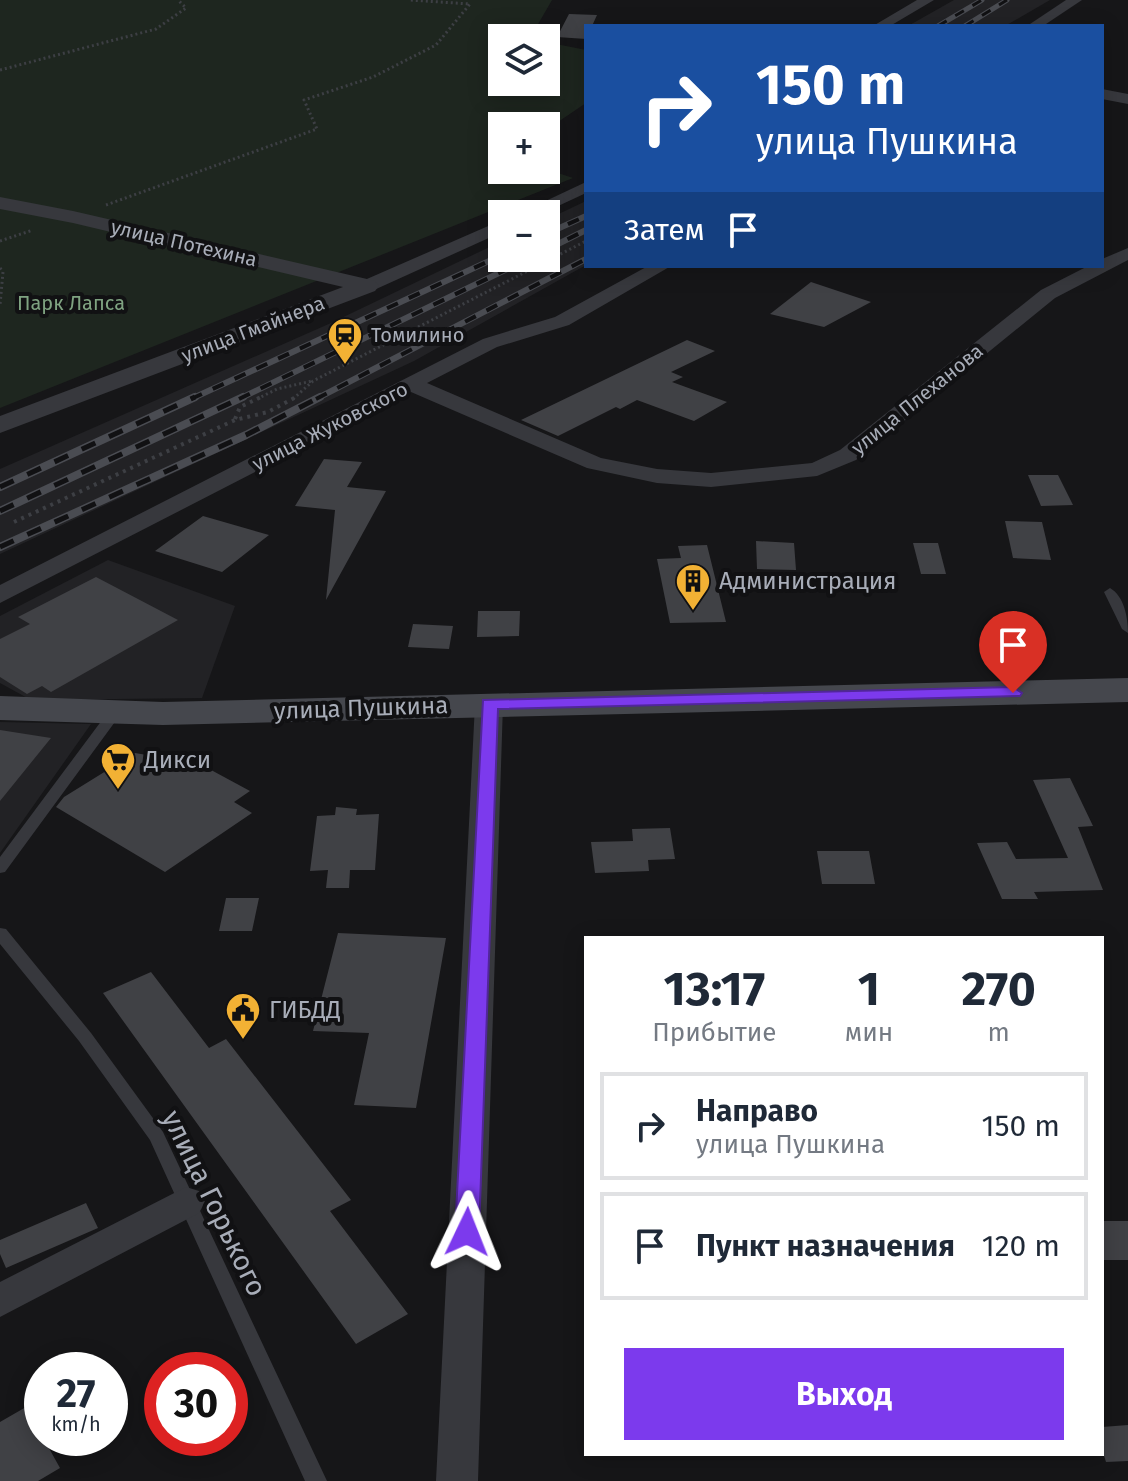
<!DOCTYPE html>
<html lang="ru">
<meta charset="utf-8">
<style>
:root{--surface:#fff;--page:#f6f6f7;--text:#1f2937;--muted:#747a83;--line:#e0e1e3;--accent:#7c3aed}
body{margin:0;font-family:"Fira Sans",sans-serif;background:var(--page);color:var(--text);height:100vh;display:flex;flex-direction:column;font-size:30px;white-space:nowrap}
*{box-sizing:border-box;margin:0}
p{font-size:26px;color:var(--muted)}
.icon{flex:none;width:44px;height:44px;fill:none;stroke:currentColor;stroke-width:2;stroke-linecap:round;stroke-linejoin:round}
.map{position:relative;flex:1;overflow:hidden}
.side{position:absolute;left:584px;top:936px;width:520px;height:520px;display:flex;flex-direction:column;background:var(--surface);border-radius:0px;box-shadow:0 4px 20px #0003}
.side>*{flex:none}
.guide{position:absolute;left:584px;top:24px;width:520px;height:244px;border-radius:0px;box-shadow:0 4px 20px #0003;background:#1a4fa0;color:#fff;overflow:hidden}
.buttons{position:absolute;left:488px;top:24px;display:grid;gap:16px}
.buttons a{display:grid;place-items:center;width:72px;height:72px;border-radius:0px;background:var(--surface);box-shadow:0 4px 20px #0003;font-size:40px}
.speed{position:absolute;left:24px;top:1352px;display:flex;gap:16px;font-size:40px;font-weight:700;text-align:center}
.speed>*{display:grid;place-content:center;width:104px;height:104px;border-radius:50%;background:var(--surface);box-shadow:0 4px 20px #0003;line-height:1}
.speed small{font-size:20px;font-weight:400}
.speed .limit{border:12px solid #d22;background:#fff;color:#111}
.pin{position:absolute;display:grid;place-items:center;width:68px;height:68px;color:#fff;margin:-82px -34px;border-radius:50% 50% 50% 0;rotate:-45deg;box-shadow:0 0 8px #0007}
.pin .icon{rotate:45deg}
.me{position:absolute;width:88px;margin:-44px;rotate:2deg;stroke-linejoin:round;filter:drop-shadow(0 0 6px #0008)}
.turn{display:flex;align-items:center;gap:28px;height:168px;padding:0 40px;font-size:36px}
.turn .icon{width:104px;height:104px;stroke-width:2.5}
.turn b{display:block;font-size:56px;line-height:68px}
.then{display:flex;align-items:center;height:76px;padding:0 40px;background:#0003;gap:16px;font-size:30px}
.eta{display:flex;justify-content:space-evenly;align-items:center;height:136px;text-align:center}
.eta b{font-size:48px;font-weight:700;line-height:56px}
.action{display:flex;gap:16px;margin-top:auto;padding:16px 40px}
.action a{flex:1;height:92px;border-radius:0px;background:var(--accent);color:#fff;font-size:32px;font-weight:700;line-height:92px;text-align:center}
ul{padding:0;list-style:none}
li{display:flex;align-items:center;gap:24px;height:108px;margin:0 16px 12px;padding:0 24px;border:4px solid var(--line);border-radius:0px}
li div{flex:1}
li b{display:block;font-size:30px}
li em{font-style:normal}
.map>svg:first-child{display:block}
.built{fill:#222225}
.green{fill:#1e261f}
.building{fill:#404145}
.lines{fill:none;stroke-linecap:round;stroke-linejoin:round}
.path-far1{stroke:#3d3f44;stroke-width:3;stroke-dasharray:2 3;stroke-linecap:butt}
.path{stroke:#3d3f44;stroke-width:4;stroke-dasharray:3 5;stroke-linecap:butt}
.service{fill:#37383d;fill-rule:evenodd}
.minor{fill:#37383d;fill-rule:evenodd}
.tertiary{fill:#37383d;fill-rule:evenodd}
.secondary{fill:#45474d;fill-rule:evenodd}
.rail-far2-casing{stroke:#4a4c52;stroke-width:5}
.rail-far1-casing{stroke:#4a4c52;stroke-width:6}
.rail-casing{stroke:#4a4c52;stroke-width:8}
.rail-far2{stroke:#111113;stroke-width:3;stroke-dasharray:10;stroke-linecap:butt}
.rail-far1{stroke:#111113;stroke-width:4;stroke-dasharray:12;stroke-linecap:butt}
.rail{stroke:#111113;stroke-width:5;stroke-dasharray:15;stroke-linecap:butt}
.route{fill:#7c3aed;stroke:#51269a;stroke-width:2}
.labels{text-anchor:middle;stroke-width:8;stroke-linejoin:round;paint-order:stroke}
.far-street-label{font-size:20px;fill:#a8adb8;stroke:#111113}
.far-park-label{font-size:20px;fill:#7fa381;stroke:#111113}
.far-poi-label{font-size:20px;fill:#a8adb8;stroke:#111113;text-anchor:start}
.poi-label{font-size:24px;fill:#a8adb8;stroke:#111113;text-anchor:start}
.street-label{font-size:24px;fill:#a8adb8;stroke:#111113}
.near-street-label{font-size:28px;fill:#a8adb8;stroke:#111113}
</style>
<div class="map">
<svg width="1128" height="1481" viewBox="0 0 1128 1481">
<rect width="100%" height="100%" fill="#161618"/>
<!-- built -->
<path class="built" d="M954,0H1050L1005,26H908Z
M586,201V265L414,361L0,554V469L331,323L502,241V258H546V220Z
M108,560L235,606L202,698L31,700L0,683V616Z
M0,722L91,724L0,853Z"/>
<!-- green -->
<path class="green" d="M0,0H552L530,38H502V82H546V42L586,50V103L546,130V126H502V170L546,169L573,178L0,408Z"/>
<!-- building -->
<path class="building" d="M569,14L597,15L592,26H586V39L557,37Z
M811,282L871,302L824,327L770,314Z
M687,340L715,351L671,372L683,377L672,382L727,402L694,421L637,400L620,409L616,407L558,436L521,420Z
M324,459L362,462L347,487L386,491L326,600L335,510L295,506Z
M1028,475H1058L1073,505L1041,506Z
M203,516L269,535L222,572L155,551Z
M1005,521L1042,522L1051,560L1013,558Z
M756,541L794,543L796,570L757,569Z
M913,543H938L946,574H921Z
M707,545L726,622L670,623L657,559L681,558L678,546Z
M96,577L178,620L51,692L42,686L27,694L0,677V639L30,624L18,617Z
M478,611H520L519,636L477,637Z
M413,624L453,626L449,649L408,647Z
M0,730L51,738L0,801Z
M135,753L200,764L250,791L234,802L252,813L165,872L56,807L64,797Z
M1070,778L1093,826L1078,827L1103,890L1034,892L1038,899H1002L977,843L1007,842L1016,859L1068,858L1033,780Z
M336,807L357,809L356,815L379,814L375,870H350L349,888H326L328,870L310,871L317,816L335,815Z
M670,828L675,859L648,860L649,871L595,873L591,842L633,841L632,829Z
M817,851H869L875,884H822Z
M226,898H259L252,931H219Z
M338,933L446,938L416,1108L354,1105L369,1033L313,1031Z
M151,972L209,1048L226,1039L351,1200L330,1211L408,1314L356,1344L103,993Z
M86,1203L98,1228L6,1268L0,1254V1240Z
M1102,1221H1128V1260H1102Z
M26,1407L60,1468L38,1481H0V1422Z
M1128,1425V1461L1106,1462L1102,1449V1427Z"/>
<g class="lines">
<!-- path-far1 -->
<path class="path-far1" d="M0,70L156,29L186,8L178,0
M106,205L317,129L304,100L373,77L436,45L470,4L410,0
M0,241L33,230
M0,268L3,272L0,305
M257,399L277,389L312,381
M293,399L313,381L586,241"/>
<!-- path -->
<path class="path" d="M235,419L240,407L261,397
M14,522L235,420L268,412L296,397"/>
<!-- service -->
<path class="service" d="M1110,588C1124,596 1128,617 1128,633L1122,629L1104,592Z
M113,711L120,715L5,872L0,873V857L108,712Z
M0,928L6,929L91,1033L163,1132L327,1481H305L150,1140L79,1041L0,944Z"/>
<!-- minor -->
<path class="minor" d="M917,0H934L890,26H873Z
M1066,0H1082L1043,26H1027Z
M1102,89L1128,94V104L1102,99Z
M586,182V193L541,214H518Z
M502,220V232L374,290L367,292L358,286L360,282Z
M1128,248V260L1055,298L856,460L817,476L711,487L657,483L587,468L411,392L0,603V585L483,339L555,317L648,266H671L569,325L497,347L427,383L601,458L657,469L711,473L812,463L840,450L1041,290L1088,266H1102V259Z
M489,696L499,698L503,704L478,1481H436L475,704L479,698Z
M186,1187L199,1191L205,1202L199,1213L0,1317V1282Z"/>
<!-- tertiary -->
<path class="tertiary" d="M0,197L73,211L367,279L375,281L379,286L375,291L0,433V416L343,287L73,223L0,209Z"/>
<!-- secondary -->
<path class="secondary" d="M1128,678V702L163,725L0,720V696L163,702Z"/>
<!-- rail-far2 casing -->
<g class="rail-far2-casing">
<path id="rail-far2" d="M938,26L982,0
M965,26L1007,0"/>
</g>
<!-- rail-far1 casing -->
<g class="rail-far1-casing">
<path id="rail-far1" d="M546,234L586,216
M546,250L586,230
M191,399L502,255
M239,399L530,258
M316,399L586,259"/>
</g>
<!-- rail casing -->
<g class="rail-casing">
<path id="rail" d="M0,487L195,397
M0,511L243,397
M0,547L246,435L320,397"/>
</g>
<!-- rail-far2 -->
<use href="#rail-far2" class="rail-far2"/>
<!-- rail-far1 -->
<use href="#rail-far1" class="rail-far1"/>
<!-- rail -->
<use href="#rail" class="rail"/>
</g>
<!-- route -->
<path class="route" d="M1013,687L1022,693L1020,696L498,709L479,1232L476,1239L467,1242L458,1239L455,1232L483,700Z"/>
<!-- icons -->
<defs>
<g id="station-pin" transform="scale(1.8)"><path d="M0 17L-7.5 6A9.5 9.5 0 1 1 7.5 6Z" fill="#f2b134" stroke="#111113"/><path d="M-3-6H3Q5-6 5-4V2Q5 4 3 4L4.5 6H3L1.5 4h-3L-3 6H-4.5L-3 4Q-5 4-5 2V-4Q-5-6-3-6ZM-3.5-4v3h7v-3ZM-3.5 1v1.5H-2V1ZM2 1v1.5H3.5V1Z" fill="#111"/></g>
<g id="building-pin" transform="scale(1.8)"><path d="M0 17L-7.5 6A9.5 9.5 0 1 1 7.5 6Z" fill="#f2b134" stroke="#111113"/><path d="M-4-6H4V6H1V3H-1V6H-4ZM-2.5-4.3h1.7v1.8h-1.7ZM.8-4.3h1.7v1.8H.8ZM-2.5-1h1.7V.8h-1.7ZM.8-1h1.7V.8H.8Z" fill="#111"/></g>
<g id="supermarket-pin" transform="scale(1.8)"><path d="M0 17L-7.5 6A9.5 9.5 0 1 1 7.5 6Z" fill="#f2b134" stroke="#111113"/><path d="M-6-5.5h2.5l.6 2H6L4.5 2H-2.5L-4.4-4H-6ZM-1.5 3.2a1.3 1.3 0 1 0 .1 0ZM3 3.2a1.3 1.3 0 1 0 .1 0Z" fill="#111"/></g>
<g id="civic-pin" transform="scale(1.8)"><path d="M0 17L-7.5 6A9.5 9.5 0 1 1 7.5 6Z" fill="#f2b134" stroke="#111113"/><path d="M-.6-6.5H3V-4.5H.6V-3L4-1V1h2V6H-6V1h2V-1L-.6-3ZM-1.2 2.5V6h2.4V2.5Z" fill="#111"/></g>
</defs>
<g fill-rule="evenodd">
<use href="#station-pin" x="345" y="335"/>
<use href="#building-pin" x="693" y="581"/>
<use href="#supermarket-pin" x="118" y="760"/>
<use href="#civic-pin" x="243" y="1010"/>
</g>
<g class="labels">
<!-- far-street labels -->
<g class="far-street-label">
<text transform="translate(184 243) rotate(13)" y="7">улица Потехина</text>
<text transform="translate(253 329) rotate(-21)" y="7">улица Гмайнера</text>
<text transform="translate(917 399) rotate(-39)" y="7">улица Плеханова</text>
<text transform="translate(330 426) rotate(-27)" y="7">улица Жуковского</text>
</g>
<!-- far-park labels -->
<g class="far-park-label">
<text x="71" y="310">Парк Лапса</text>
</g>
<!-- far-poi labels -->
<g class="far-poi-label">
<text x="371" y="342">Томилино</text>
</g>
<!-- poi labels -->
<g class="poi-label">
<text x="719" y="589">Администрация</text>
<text x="144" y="768">Дикси</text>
<text x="269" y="1018">ГИБДД</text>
</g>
<!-- street labels -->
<g class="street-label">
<text transform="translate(361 708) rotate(-2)" y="8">улица Пушкина</text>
</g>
<!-- near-street labels -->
<g class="near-street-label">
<text transform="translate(215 1203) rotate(64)" y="10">улица Горького</text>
</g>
</g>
</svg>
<div class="buttons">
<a><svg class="icon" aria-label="layers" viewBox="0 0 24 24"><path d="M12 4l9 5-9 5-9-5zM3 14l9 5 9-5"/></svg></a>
<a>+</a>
<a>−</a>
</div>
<div class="speed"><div>27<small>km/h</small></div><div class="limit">30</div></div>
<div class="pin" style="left:1013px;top:693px;background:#d93025"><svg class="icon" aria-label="arrive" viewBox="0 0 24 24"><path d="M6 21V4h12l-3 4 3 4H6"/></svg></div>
<svg class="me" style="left:467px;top:1232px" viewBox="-20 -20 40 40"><path d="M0-17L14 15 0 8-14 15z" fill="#7c3aed" stroke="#fff" stroke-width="4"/></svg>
<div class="guide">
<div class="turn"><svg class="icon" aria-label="right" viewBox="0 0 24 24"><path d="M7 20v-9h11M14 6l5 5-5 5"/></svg><div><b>150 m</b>улица Пушкина</div></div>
<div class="then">Затем<svg class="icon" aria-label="arrive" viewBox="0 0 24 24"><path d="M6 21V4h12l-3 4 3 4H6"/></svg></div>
</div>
<section class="side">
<div class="eta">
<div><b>13:17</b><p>Прибытие</p></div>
<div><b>1</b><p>мин</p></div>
<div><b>270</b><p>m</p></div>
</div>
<ul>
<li><svg class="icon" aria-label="right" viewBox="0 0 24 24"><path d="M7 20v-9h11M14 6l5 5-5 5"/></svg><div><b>Направо</b><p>улица Пушкина</p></div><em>150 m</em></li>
<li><svg class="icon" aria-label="arrive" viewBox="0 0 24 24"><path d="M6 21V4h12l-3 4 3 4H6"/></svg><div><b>Пункт назначения</b></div><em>120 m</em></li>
</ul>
<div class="action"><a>Выход</a></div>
</section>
</div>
